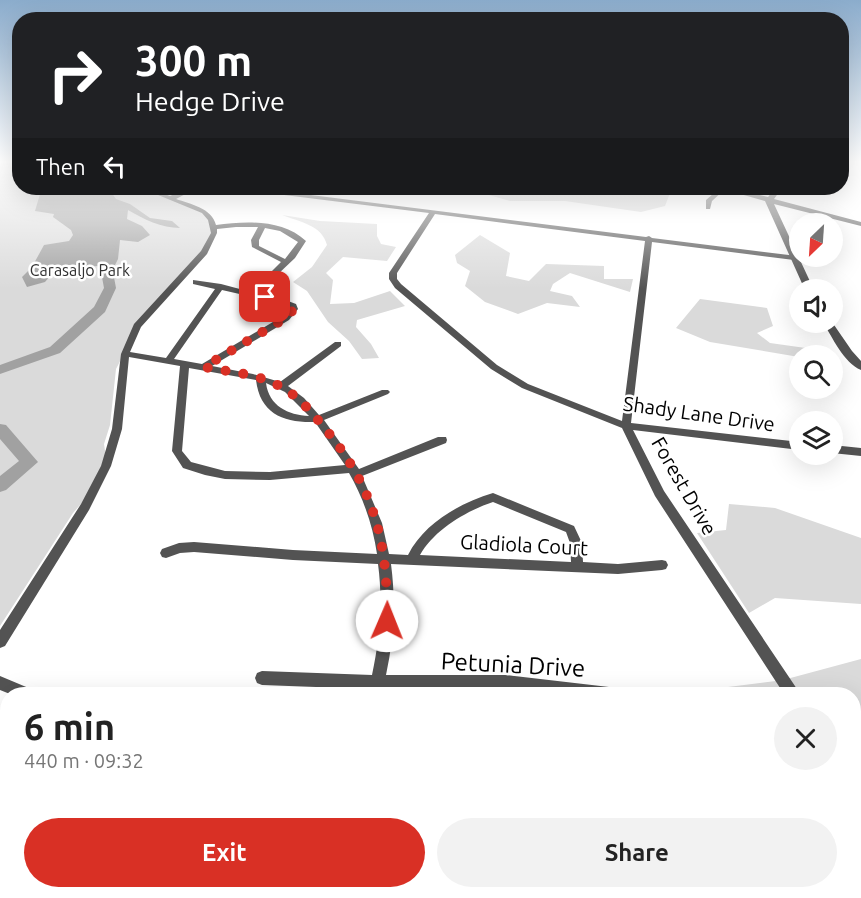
<!DOCTYPE html>
<meta charset="utf-8">
<style>
:root{--surface:#fff;--page:#f2f2f2;--text:#222;--muted:#767676;--accent:#d93025}
body{margin:0;font-family:Ubuntu,sans-serif;background:var(--page);color:var(--text);height:100vh;display:flex;flex-direction:column;font-size:22px;white-space:nowrap}
*{box-sizing:border-box;margin:0}
p{font-size:20px;color:var(--muted)}
.icon{flex:none;width:33px;height:33px;fill:none;stroke:currentColor;stroke-width:2;stroke-linecap:round;stroke-linejoin:round}
.map{position:relative;flex:1;overflow:hidden}
.drawer{position:absolute;left:0px;top:687px;width:861px;height:212px;display:flex;flex-direction:column;background:var(--surface);border-radius:24px 24px 0 0;box-shadow:0 6px 24px #0002}
.drawer>*{flex:none}
.top-card{position:absolute;left:12px;top:12px;width:837px;height:183px;border-radius:24px;box-shadow:0 6px 24px #0002;background:#202124;color:#fff;overflow:hidden}
.needle{width:39px;rotate:205deg}
.tools{position:absolute;left:789px;top:213px;display:grid;gap:12px}
.tools a{display:grid;place-items:center;width:54px;height:54px;border-radius:50%;background:var(--surface);box-shadow:0 6px 24px #0002;font-size:30px}
.pin{position:absolute;display:grid;place-items:center;width:51px;height:51px;color:#fff;margin:-26px;border-radius:12px;box-shadow:0 3px 9px #0006}
.me{position:absolute;width:66px;margin:-33px;rotate:1deg;stroke-linejoin:round;filter:drop-shadow(0 0 4px #0008)}
.turn{display:flex;align-items:center;gap:21px;height:126px;padding:0 24px;font-size:27px}
.turn .icon{width:78px;height:78px;stroke-width:2.5}
.turn b{display:block;font-size:42px;line-height:51px}
.then{display:flex;align-items:center;height:57px;padding:0 24px;background:#0003;gap:12px;font-size:22px}
.round{display:grid;place-items:center;flex:none;width:63px;height:63px;border-radius:32px;background:var(--page)}
.headline{display:flex;align-items:center;justify-content:space-between;height:102px;padding:0 24px}
h1{font-size:36px;font-weight:700;line-height:45px}
.cta{display:flex;gap:12px;margin-top:auto;padding:12px 24px}
.cta a{flex:1;height:69px;border-radius:36px;background:var(--accent);color:#fff;font-size:24px;font-weight:700;line-height:69px;text-align:center}
.cta a+a{background:var(--page);color:var(--text)}
.map>svg:first-child{display:block}
.green{fill:#dadada}
.water{fill:#a1a1a1}
.lines{fill:none;stroke-linecap:round;stroke-linejoin:round}
.river{fill:#a1a1a1;fill-rule:evenodd}
.minor{fill:#535353;fill-rule:evenodd}
.tertiary{fill:#535353;fill-rule:evenodd}
.route{stroke:#d93025;stroke-width:10;stroke-dasharray:0 18}
.labels{text-anchor:middle;stroke-width:5;stroke-linejoin:round;paint-order:stroke}
.far-park-label{font-size:16px;fill:#313131;stroke:#fff}
.street-label{font-size:20px;fill:#000;stroke:#fff}
.near-street-label{font-size:24px;fill:#000;stroke:#fff}
</style>
<div class="map">
<svg width="861" height="898" viewBox="0 0 861 898">
<rect width="100%" height="100%" fill="#fff"/>
<!-- green -->
<path class="green" d="M0,163H19L20,188H144L195,206L211,219L212,239L140,323L116,369L110,425L104,444L107,464L94,489L73,513L0,626Z
M291,188H372C342,195 313,195 283,191Z
M416,188H662L670,193L665,206L641,212L565,201H510L482,193Z
M282,215L320,221L377,224V236L381,244L396,247L387,261L343,257L326,273L333,280L330,304L354,303L390,291L405,306L357,320L356,327L371,344L379,358L362,359L349,341L328,322L307,291L293,282L312,267L327,245C322,225 300,222 282,215Z
M480,235L510,253L506,276L529,281L546,264L604,266V279H633L630,292L570,273L553,284L550,291L572,296L580,307L547,303L518,314L485,302L465,286L470,271L457,263L455,255Z
M700,299L767,308L773,326L757,333L770,343L827,351V355L799,357L710,342L676,328Z
M729,504L775,508L861,538V604L775,598L749,613L697,533L726,530Z
M861,659V898H744L740,891H854V694H688V692L783,680Z"/>
<!-- water -->
<path class="water" d="M28,188H96L111,192L116,199L130,204L150,218L172,221L180,228C162,228 143,219 128,210L127,219L142,226L150,235L138,242L120,240L118,259L113,269L96,266L77,272L70,265L57,268L45,282L27,287L22,277L32,267L44,245L69,241L73,235L71,230L53,217L54,214L35,211L40,194Z"/>
<g class="lines">
<!-- river -->
<path class="river" d="M110,244L116,247L111,261L116,288L105,312L60,353L0,374V365L50,347L94,307L104,288L99,261L104,247Z
M0,424L6,425L38,462L6,490L0,492V476L19,461L0,439Z"/>
<!-- minor -->
<path class="minor" d="M141,188H148L170,196L189,188H196L195,189L176,199C190,204 212,208 216,225C246,221 282,219 306,241L295,258L258,293L280,298L296,304L298,309L289,320L212,366L253,374L280,382L335,342H341V346L288,386L304,398L319,415L382,390H388L390,392L388,394L324,420L359,469L438,437H446L447,440L446,443L362,476L382,523L389,554L408,555C424,523 460,503 493,493L574,526L582,543L583,562L618,564L662,560L666,561L668,565L666,569L662,570L618,574L391,564C396,602 394,638 386,675H505L609,687L614,689L616,694H553L505,689H384L383,694H369L370,689L262,685L257,683L255,678L257,673L262,671L372,675C380,638 383,601 378,564L293,560L194,552L180,553L166,558L162,557L160,553L162,549L179,543L194,542L293,550L377,554C373,526 363,497 349,473L270,480L225,479L205,475L183,468L172,451L180,366L129,357L122,429L111,466L89,510L5,646L0,648V630L81,504L101,466L112,429L121,354L134,324L201,251L211,233L208,220L202,213ZM236,227H258L251,240L252,247L281,262L251,292L221,284L193,280V284L215,289L166,358L130,352L141,327L207,254L217,233V229ZM265,228L280,231L298,242L285,259L259,246V240ZM222,290L275,302L290,309L283,316L202,364L174,359ZM189,368L256,380C260,414 284,423 315,422L345,465L270,472L225,471L191,462L182,451ZM266,383L285,392L309,416C288,415 269,406 266,383ZM493,502L566,532L570,543L571,562L420,555C434,530 466,511 493,502Z
M241,188H255L646,237L649,236L652,238L797,256L798,258L794,260L652,242L631,423L800,442V450L633,430L664,491L797,689L799,694H784L655,496L622,428L522,388L491,369L395,288L389,279V273L429,213L244,190ZM435,214L645,241L622,421L528,384L497,365L401,284L397,279V273Z
M720,188H726L712,201L710,209H706V200Z
M832,445L861,448V456L832,453Z
M0,676L31,689L33,694H10L0,690Z
M854,783L861,788V811L855,809L854,806Z
M8,842V875L6,878L0,881V849L2,844Z
M347,891H365V898H347Z
M658,891H677L680,898H661Z"/>
<!-- tertiary -->
<path class="tertiary" d="M719,188H729L768,197L776,188H782L774,199L861,222V226L774,204L814,290H805L765,201Z
M823,322H832L852,351L861,361V370C844,363 832,337 823,322Z"/>
</g>
<!-- sky -->
<linearGradient id="sky" x2="0" y2="1"><stop stop-color="#8baccc"/><stop offset="0.56" stop-color="#fff"/><stop offset="1" stop-color="#fff" stop-opacity="0"/></linearGradient>
<rect width="861" height="289" fill="url(#sky)"/>
<g class="lines">
<!-- route -->
<path class="route" d="M265,297L293,306L294,309L286,318L204,367C230,372 260,374 283,388C299,397 311,412 323,426C374,487 388,541 387,621"/>
</g>
<g class="labels">
<!-- far-park labels -->
<g class="far-park-label">
<text x="80" y="276">Carasaljo Park</text>
</g>
<!-- street labels -->
<g class="street-label">
<text transform="translate(699 414) rotate(8)" y="7">Shady Lane Drive</text>
<text transform="translate(684 486) rotate(60)" y="7">Forest Drive</text>
<text transform="translate(524 545) rotate(3)" y="7">Gladiola Court</text>
</g>
<!-- near-street labels -->
<g class="near-street-label">
<text transform="translate(513 665) rotate(3)" y="8">Petunia Drive</text>
</g>
</g>
</svg>
<div class="tools">
<a><svg class="needle" viewBox="-14 -14 28 28"><path d="M0-13l5 13h-10z" fill="#e53935"/><path d="M0 13l5-13h-10z" fill="#767676"/></svg></a>
<a><svg class="icon" aria-label="sound" viewBox="0 0 24 24"><path d="M4 9h4l5-4v14l-5-4H4zM17 9q2 3 0 6"/></svg></a>
<a><svg class="icon" aria-label="search" viewBox="0 0 24 24"><circle cx="10" cy="10" r="6"/><path d="M15 15l6 6"/></svg></a>
<a><svg class="icon" aria-label="layers" viewBox="0 0 24 24"><path d="M12 4l9 5-9 5-9-5zM3 14l9 5 9-5"/></svg></a>
</div>
<div class="pin" style="left:265px;top:297px;background:#d93025"><svg class="icon" aria-label="arrive" viewBox="0 0 24 24"><path d="M6 21V4h12l-3 4 3 4H6"/></svg></div>
<svg class="me" style="left:387px;top:621px" viewBox="-20 -20 40 40"><circle r="19" fill="#fff"/><path d="M0-13L10 11 0 6-10 11z" fill="#d93025"/></svg>
<div class="top-card">
<div class="turn"><svg class="icon" aria-label="right" viewBox="0 0 24 24"><path d="M7 20v-9h11M14 6l5 5-5 5"/></svg><div><b>300 m</b>Hedge Drive</div></div>
<div class="then">Then<svg class="icon" aria-label="left" viewBox="0 0 24 24"><path d="M17 20v-9H6M10 6l-5 5 5 5"/></svg></div>
</div>
<section class="drawer">
<div class="headline"><div><h1>6 min</h1><p>440 m · 09:32</p></div><a class="round"><svg class="icon" aria-label="close" viewBox="0 0 24 24"><path d="M6 6l12 12M18 6L6 18"/></svg></a></div>
<div class="cta"><a>Exit</a><a>Share</a></div>
</section>
</div>
